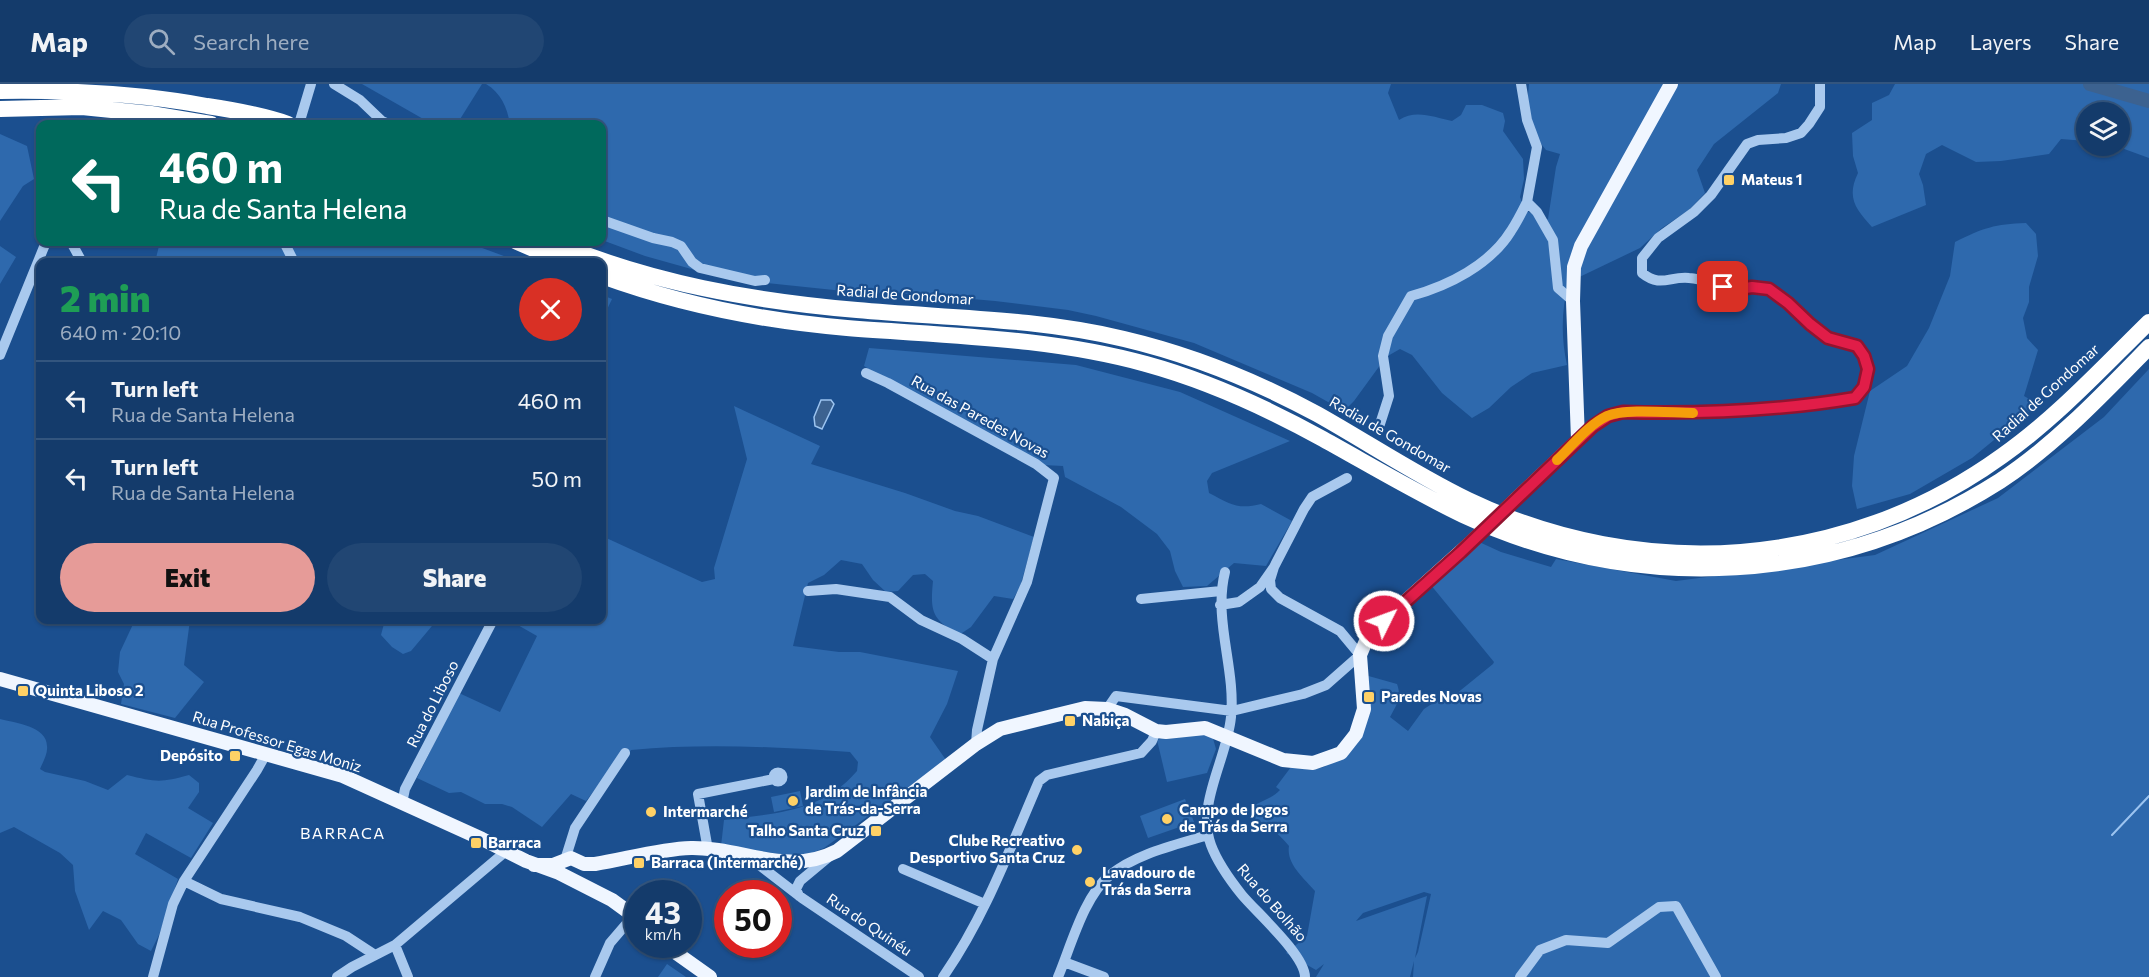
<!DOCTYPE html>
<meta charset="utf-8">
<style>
:root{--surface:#143b6b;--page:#214673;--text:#f1f3f6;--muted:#9dadc1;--line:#33557e;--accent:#e69b98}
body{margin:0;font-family:Commissioner,sans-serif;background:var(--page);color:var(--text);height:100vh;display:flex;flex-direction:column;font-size:22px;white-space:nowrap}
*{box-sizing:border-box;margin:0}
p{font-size:20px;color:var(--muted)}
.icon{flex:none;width:33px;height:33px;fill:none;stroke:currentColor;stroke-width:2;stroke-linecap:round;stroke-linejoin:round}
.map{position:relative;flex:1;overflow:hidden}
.sheet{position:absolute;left:36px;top:174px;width:570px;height:366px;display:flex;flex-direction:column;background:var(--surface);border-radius:12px;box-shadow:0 2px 4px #0004,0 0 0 2px var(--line)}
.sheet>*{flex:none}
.guide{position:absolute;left:36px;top:36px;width:570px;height:126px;border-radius:12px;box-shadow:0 2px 4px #0004,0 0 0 2px var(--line);background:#00695c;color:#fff;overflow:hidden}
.fabs{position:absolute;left:2076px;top:18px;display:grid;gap:12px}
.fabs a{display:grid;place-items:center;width:54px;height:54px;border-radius:50%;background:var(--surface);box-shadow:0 2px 4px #0004,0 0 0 2px var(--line);font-size:30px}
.speed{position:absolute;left:624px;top:796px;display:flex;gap:12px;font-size:30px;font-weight:700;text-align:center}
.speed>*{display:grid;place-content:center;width:78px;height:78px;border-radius:50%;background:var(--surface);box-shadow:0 2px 4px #0004,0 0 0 2px var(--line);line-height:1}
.speed small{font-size:15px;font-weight:400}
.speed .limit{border:9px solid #d22;background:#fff;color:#111}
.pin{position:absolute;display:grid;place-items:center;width:51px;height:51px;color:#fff;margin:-26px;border-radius:12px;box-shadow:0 3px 9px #0006}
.me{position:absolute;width:66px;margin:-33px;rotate:48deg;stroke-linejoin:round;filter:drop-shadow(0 0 4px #0008)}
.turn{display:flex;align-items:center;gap:21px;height:126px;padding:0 24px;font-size:27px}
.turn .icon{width:78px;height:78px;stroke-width:2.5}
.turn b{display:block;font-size:42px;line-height:51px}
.round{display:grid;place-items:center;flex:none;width:63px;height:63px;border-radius:32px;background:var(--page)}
.overview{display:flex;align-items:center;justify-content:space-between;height:102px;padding:0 24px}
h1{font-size:36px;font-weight:800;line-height:45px;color:#1e9e55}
.button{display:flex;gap:12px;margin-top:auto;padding:12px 24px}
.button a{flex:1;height:69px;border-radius:36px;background:var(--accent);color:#111;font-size:24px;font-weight:800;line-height:69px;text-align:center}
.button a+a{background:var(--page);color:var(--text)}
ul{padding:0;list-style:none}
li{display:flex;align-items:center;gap:18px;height:78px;padding:0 24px;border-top:2px solid var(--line)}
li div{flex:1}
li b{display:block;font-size:22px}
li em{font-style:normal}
header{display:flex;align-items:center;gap:36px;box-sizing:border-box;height:84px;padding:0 30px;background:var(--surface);border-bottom:2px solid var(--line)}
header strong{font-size:28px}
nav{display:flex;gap:33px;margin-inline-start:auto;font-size:21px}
.search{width:420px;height:54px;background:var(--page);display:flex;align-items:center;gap:15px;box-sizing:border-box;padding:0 21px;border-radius:33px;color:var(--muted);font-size:22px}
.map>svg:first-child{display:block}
.green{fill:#2e69ad;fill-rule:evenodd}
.water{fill:#3c6290;stroke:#9cc4f0;stroke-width:1.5}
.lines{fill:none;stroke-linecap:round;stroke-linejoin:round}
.stream{stroke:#9cc4f0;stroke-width:2}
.river{stroke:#3c6290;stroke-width:14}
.minor{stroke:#a9c9ee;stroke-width:10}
.major{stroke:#f0f6ff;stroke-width:14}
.highway{stroke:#fff;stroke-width:16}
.major-bridge{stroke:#f0f6ff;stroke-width:14}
.route-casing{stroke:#92132f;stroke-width:15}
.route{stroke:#e11d48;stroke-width:10}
.slow{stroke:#f59e0b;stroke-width:10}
.poi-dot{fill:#ffd166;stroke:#1b4f8f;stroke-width:2}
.labels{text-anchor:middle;stroke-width:4.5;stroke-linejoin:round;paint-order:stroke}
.poi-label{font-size:15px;font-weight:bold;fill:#fff;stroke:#1b4f8f;text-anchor:start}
.street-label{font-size:15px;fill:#fff;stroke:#1b4f8f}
.neighbourhood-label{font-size:16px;letter-spacing:1.5px;fill:#fff;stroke:#1b4f8f}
</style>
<header>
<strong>Map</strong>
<div class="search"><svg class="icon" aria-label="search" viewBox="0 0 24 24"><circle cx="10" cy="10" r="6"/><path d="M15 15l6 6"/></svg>Search here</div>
<nav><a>Map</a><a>Layers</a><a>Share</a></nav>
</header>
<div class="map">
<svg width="2149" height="893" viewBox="0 0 2149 893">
<rect width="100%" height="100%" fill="#1b4f8f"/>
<!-- green -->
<path class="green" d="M362,0H482L457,40H432Z
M486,0H1391L1388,9L1399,36C1415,25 1434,33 1452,37L1461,31L1466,21H1482L1503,29L1505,37L1503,47L1523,75L1524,95L1520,113L1525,126L1544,136L1548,135L1556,83L1560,70L1546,66L1538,56L1527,22L1529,0H1781L1778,9L1714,60L1697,86L1705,109L1689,126L1662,144L1640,164L1569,198C1561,225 1561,254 1567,281L1532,289L1511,303L1489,324L1472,334L1442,309L1412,271L1400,265L1386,273L1354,317L1344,327L1312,309L1194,259L1096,232L1068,226L995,217L915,210L853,208L727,195L645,172L602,156V40H510C507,23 501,9 486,0Z
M1895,0H2149V74L2116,62H2120V28H2086V57L2061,55L2049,70L2001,77L1976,78L1942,61L1926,70L1919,90L1923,101L1926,121L1872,143C1856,125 1846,114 1858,89L1853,72L1852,49L1872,36V19L1889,11Z
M0,50L27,62L34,95L23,102L0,137Z
M2026,139L2036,150L2038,172L2029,203V218L2023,234L2027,254L2038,266L2024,312L2038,320L1972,374L1910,410L1857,425L1852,402L1854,372L1870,307L1907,282L1929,244L1950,192L1955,158C1983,144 1995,140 2026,139Z
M160,158H466L520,178H155Z
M0,162L16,173L0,200Z
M602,211L612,215L602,236Z
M869,264L1076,281L1180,308L1290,357L1212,389L1207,397L1209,409C1230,420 1238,426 1261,420L1292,437L1266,482L1234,479L1207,502L1183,503L1175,487L1170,467L1157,450L1121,423L1065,393L1063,382L1043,381L918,315L864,282Z
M2149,285V893H1413L1414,877L1410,893H1316L1324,880L1316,886L1286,869L1307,852L1315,807C1304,794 1286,780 1289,762C1279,749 1266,741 1252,733V723C1261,716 1272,715 1280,706L1276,703L1291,683L1312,686L1324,683L1360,653L1365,591L1397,600C1402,614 1397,620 1390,633L1408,647L1424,625L1444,612L1456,610L1493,580L1494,578L1430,500L1477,457L1501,468L1551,483L1556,475L1676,497L1875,471L1998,414L2104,333ZM1424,808L1431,810L1418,868L1415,874L1427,812L1356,837L1363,829Z
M734,322L820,362L811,380L905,409L955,427L978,432L1034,453L1020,503L1013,515L994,512L971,543L959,551C932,535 930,528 933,497L925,490L913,491L898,507L886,508L873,496L862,480L841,476L824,491L808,499L793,562L839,568H860L958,587L947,620L930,653L946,676L824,764L802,773L721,762L724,736C775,729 821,729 857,687L858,678L850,668C777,663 704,659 631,666L614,692L603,695L586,717L571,710L542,743L512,723L502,720H485L461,708L449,709L417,694L459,609L500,628L537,552L509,536H602V452L702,498L715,495L714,484L747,375Z
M135,536H190L184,581L204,598L175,634L121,620L124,600L118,588L120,568Z
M385,536H437L411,567L403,570L392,563L381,551Z
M0,635C15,639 47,642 47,662C48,669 43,678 40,685L45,688L85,697L108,706L127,691C155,698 161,699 189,691L199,699V708L188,724L213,739L191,774L146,749L135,770L178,795L159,851L151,867L138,860L121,836L103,827L89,846L75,807L73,781L60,769L14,743L0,749Z
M1187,650L1212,651L1216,665L1207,689L1167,698L1157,656L1170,651Z
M800,707L803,722L774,728L771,713Z
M1185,715L1194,738L1148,754L1140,732Z
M667,880L686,893H658Z"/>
<!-- water -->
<path class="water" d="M821,316H831L834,320L822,345L815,342L814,333Z"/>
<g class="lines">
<!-- stream -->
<path class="stream" d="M2112,751L2149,712"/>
<!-- river -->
<path class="river" d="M2090,0L2149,17"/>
<!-- minor -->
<path class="minor" d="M334,0L360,16L382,37L389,40
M1521,0L1527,36L1537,63L1527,118L1537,128L1553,156L1558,204L1573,217
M299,40L311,0
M602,136L653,154L672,158L681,162L692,178L700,184L755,197L765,196
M71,158L82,178
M284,158L294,178
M0,271L46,158
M866,289L888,299L1036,380L1054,394L1027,498L993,575L977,646L976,660
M1380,340L1389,312L1383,272L1388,252L1411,212C1448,202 1490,181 1511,147C1517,138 1522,128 1527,118
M1578,356C1592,342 1604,333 1623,328C1701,330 1778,327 1855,314C1866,300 1876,274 1856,262C1848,257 1838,257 1830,254C1823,251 1816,245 1811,241C1797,230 1786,213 1769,205C1759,201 1748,206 1738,205C1721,204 1706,195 1689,194C1669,192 1661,204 1642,189V174L1658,154L1694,128L1711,111L1747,60L1758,56L1786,54L1801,49L1809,40L1820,23V0
M1225,488C1213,536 1236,585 1231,633C1227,675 1196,720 1211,761C1218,780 1230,796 1242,811C1257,829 1305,871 1305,893
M808,507L836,505L890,513L921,536L962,555L993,575
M1141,515L1221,507
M1220,521L1239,518L1260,503L1274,483L1304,425L1312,413L1347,394
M1107,625L1116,612L1232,627L1303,610L1326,601L1360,571L1340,547L1280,514L1271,505L1270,496L1274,483
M773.5 693a4.5 4.5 0 1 1 9 0a4.5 4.5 0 1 1-9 0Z
M402,719L405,705L493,536
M708,766L698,710L774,695
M750,774L802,814L919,893
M565,776L575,744L625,669
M903,785L985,820
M184,797L221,815L300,833L346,852L375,871
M799,812L796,805L800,797L830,772
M395,861L408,893
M1064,878L1104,893
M153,893L173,820L184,797L257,686L266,670
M337,893L352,883L395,861L505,768
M595,893L610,859L634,831
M943,893C985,833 1010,764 1039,697L1047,691L1141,669L1152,657L1156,647
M1058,893C1071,862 1084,812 1110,791C1137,769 1176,761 1208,751
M1520,893L1540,866L1566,856L1608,859L1659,823L1676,822L1716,893"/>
<!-- major -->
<path class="major" d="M1516,415L1578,356L1573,217L1574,183L1581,162L1671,0
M0,595L343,692L482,755L526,777L559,789L612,816L638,835
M534,781H553L571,774L584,780H595C626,775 659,765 691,764C742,763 787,793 837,767L976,660L1000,645L1085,624L1107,625L1125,631L1156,647L1166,648L1205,644L1283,676L1313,679L1341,669L1356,650L1364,625L1360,571L1369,550L1469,460
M665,861L710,893"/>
<!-- highway -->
<path class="highway" d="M0,7C70,6 138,9 207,22C234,26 262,31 288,40
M0,25L82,23L151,30L211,40
M517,158L564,178
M554,158C650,199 753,217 857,226C946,234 1036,234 1124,255C1192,271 1256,297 1317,330C1367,358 1416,391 1468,416C1642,499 1844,486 2002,372C2056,334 2102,284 2149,238
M602,192C679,220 764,237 847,244C948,252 1048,253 1146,280C1208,297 1267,324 1323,355C1370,381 1415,408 1463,431C1638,512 1837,501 2000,397C2055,361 2103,310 2149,263"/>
<!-- major-bridge -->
<path class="major-bridge" d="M1469,460L1516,415"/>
</g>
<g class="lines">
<!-- route casing -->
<g class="route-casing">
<path id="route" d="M1384,537L1461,468L1593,342L1608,332L1623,328C1701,330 1778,327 1855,314L1864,303L1868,285L1864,272L1857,262L1828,254L1810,240L1788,219L1769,205L1752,203L1740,205L1723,203"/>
</g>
<!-- route -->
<use href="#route" class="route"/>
<!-- slow -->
<path class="slow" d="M1557,376C1572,362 1588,341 1607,332C1625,324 1672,329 1693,329"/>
</g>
<!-- markers -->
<g class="poi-dot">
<rect x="1723" y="90" width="12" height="12" rx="3"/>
<rect x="17" y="601" width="12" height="12" rx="3"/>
<rect x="1363" y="607" width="12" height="12" rx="3"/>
<rect x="1064" y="631" width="12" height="12" rx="3"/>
<rect x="229" y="666" width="12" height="12" rx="3"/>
<circle cx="793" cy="717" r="6"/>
<circle cx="651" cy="728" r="6"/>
<circle cx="1167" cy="735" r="6"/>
<rect x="870" y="741" width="12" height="12" rx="3"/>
<rect x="470" y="753" width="12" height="12" rx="3"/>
<circle cx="1077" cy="766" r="6"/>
<rect x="633" y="773" width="12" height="12" rx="3"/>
<circle cx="1090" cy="798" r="6"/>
</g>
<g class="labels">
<!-- poi labels -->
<g class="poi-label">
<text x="1741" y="101">Mateus 1</text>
<text x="35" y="612">Quinta Liboso 2</text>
<text x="1381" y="618">Paredes Novas</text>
<text x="1082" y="642">Nabiça</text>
<text x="223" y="677" text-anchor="end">Depósito</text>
<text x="805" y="713">Jardim de Infância<tspan x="805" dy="17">de Trás-da-Serra</tspan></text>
<text x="1179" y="731">Campo de Jogos<tspan x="1179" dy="17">de Trás da Serra</tspan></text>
<text x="663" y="733">Intermarché</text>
<text x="864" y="752" text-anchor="end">Talho Santa Cruz</text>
<text x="1065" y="762" text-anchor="end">Clube Recreativo<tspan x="1065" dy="17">Desportivo Santa Cruz</tspan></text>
<text x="488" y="764">Barraca</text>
<text x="651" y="784">Barraca (Intermarché)</text>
<text x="1102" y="794">Lavadouro de<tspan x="1102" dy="17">Trás da Serra</tspan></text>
</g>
<!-- street labels -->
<g class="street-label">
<text transform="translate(905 211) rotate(4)" y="5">Radial de Gondomar</text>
<text transform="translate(2046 309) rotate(-42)" y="5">Radial de Gondomar</text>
<text transform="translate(980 333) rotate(29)" y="5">Rua das Paredes Novas</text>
<text transform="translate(1390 351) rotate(30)" y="5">Radial de Gondomar</text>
<text transform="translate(433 620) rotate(-63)" y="5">Rua do Liboso</text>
<text transform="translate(277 658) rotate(17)" y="5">Rua Professor Egas Moniz</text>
<text transform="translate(1272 819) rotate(49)" y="5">Rua do Bolhão</text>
<text transform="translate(869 841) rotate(34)" y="5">Rua do Quinéu</text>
</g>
<!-- neighbourhood labels -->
<g class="neighbourhood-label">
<text x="343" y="755">BARRACA</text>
</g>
</g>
</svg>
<div class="fabs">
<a><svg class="icon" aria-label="layers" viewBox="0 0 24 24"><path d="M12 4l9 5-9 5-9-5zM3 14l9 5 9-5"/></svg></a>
</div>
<div class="speed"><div>43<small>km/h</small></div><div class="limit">50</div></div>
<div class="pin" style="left:1723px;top:203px;background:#d93025"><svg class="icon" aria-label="arrive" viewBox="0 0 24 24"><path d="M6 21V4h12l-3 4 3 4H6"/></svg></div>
<svg class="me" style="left:1384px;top:537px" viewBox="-20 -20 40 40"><circle r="17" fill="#e11d48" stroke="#fff" stroke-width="3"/><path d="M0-11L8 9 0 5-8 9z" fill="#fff"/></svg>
<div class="guide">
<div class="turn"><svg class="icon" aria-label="left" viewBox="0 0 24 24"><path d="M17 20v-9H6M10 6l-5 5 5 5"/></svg><div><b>460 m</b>Rua de Santa Helena</div></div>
</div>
<section class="sheet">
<div class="overview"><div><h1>2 min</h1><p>640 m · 20:10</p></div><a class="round" style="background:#d93025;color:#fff"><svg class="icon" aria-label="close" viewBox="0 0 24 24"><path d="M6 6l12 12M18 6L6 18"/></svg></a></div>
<ul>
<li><svg class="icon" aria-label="left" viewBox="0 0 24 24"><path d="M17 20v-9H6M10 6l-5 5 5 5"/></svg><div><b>Turn left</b><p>Rua de Santa Helena</p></div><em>460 m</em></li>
<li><svg class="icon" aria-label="left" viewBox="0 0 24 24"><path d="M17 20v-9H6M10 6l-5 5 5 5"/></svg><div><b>Turn left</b><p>Rua de Santa Helena</p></div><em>50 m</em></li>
</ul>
<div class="button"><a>Exit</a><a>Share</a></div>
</section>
</div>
